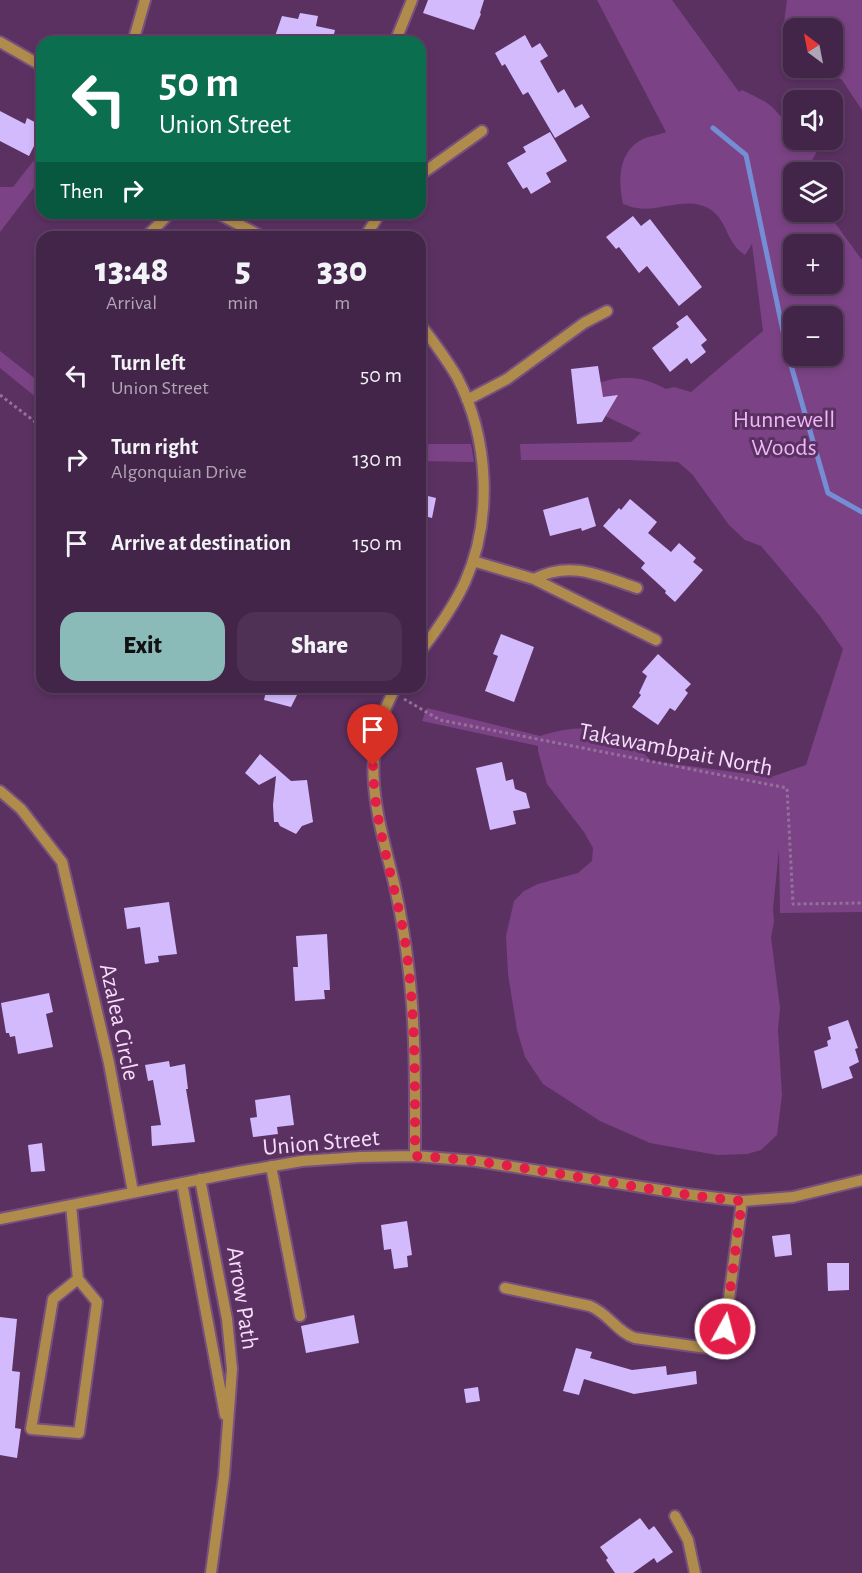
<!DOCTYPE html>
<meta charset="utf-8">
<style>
:root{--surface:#44254a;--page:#4e3154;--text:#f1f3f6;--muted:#afa5b5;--line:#5c4262;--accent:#8bbbb9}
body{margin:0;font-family:"Alegreya Sans",sans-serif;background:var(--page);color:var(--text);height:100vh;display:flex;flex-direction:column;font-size:22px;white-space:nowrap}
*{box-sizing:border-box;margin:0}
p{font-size:20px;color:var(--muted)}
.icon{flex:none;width:33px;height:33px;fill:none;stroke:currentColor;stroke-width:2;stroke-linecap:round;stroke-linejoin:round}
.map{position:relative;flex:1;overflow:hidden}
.sheet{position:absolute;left:36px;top:231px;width:390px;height:462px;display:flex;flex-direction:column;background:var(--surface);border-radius:18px;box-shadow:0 3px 9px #0003,0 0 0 2px var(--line)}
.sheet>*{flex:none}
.banner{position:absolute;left:36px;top:36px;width:390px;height:183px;border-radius:18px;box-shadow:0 3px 9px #0003,0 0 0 2px var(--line);background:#0b6e4f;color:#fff;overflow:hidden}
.needle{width:39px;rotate:328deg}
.fabs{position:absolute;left:783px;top:18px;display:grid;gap:12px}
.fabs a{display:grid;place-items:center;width:60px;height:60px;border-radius:12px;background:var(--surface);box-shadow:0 3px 9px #0003,0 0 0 2px var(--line);font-size:30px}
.pin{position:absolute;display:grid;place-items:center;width:51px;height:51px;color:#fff;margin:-62px -26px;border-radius:50% 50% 50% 0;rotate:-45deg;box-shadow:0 0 6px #0007}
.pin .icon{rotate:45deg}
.me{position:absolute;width:66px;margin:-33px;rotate:7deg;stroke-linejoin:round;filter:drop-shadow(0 0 4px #0008)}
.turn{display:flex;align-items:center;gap:21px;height:126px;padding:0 24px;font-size:27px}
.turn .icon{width:78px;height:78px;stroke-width:2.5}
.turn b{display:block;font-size:42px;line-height:51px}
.then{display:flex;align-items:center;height:57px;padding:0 24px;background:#0003;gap:12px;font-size:22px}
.eta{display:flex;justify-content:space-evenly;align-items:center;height:102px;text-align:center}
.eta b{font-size:36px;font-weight:800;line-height:42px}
.cta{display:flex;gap:12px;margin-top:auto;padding:12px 24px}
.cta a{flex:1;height:69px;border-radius:18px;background:var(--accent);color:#111;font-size:24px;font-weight:800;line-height:69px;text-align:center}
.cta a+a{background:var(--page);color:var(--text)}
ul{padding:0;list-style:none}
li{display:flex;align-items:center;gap:18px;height:84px;padding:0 24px}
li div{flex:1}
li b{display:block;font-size:22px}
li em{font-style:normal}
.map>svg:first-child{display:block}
.green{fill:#7b4385;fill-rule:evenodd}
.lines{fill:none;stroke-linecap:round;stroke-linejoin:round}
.stream{stroke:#748dd4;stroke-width:5}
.building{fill:#d3bafd}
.minor-casing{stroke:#77507d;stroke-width:14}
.path{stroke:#94709a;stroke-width:3;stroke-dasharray:3 3;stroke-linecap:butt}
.minor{stroke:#af8c4b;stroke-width:10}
.route{stroke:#e11d48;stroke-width:10;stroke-dasharray:0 18}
.labels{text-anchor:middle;stroke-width:6;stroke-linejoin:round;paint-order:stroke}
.park-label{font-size:24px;fill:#eeb7f8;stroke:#5b3162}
.street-label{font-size:24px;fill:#f6ddfa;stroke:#5b3162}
</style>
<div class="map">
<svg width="862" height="1573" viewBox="0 0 862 1573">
<rect width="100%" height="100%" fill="#5b3162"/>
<!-- green -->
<path class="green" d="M597,0H672L739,92L742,90C752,95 764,100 772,107C780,114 784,123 793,127L794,140H817L820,146L809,166L802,172H794V212H827L862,260V912L780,913L779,849L773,909L774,922L771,937L780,1008L778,1030L782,1095L777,1135L761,1150L747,1154L717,1155L650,1143L600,1121L543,1084L525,1057L517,1030L508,974L506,936L514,901L524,891L538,884L578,873L592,861L593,848L584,832L547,784L538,751V746L422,721L427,708L540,736C583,722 620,725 651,761L771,777L806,765L843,649L820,616L773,560L761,546L745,540L729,525L692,474L678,462L628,460H521L520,444L631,442L641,433L599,413L581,389C614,377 634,371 666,389L674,387L691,392L763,331L752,244L745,255C724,241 729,220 708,208C686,196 659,212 637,208C632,208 628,205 623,204C618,181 618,151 643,139C650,136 659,135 666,132ZM794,244H832V284H794ZM794,316H832V356H794Z
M787,0H862V110L842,80L822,68H832V28H794L793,48L783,31Z
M42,150V177L0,232V187H13Z
M0,351L42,384V402L0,368Z
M420,444H471L474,462L420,461Z"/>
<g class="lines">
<!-- stream -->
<path class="stream" d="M713,128L746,155L788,355L828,493L862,512"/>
</g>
<!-- building -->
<path class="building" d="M428,0H484L480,13L481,14L474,30L423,13Z
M300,13L318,16L316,26L335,30L332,42H273L282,16L298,19Z
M525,35L532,48L540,43L548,56L540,61L558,93L564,89L575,108L582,104L590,117L555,138L528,92L523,95L505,64L502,66L495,53Z
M0,111L25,124L27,118L42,126V130L29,156L0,141Z
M550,132L567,161L546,173L551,182L531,194L527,187L523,189L507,163L526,152L523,147Z
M633,216L641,226L650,219L702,287L679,306L647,266L639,273L619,247L616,249L606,237Z
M687,315L707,340L701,345L706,352L691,364L687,358L670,372L652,348L679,327L676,323Z
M598,366L603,397L618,395L602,422L577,424L571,369Z
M420,494L436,498L432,518L420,515Z
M588,497L596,526L582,531L581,528L550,536L543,510Z
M630,499L657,522L648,533L671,552L679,543L696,558L693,562L703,570L675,602L665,593L666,591L641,568L645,563L603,526L619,508L621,510Z
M501,634L534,647L514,702L485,691L498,656L493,654Z
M658,654L691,684L685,690L688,693L675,711L670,708L658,725L632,707L641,695L639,693L647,676L642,672Z
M267,687H301L291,707L264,700Z
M260,754L291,781L307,780L313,822L302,826L296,834L280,826L278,822H274L273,805L276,776L259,785L245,773Z
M502,762L506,781L513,779L515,789L526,793L530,808L513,811L516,824L490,830L476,768Z
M169,902L177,954L158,956L159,962L145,964L140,927L127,929L124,908Z
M327,934L330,990H324L325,999L295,1001L293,967H298L296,936Z
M49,993L53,1012L46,1014L53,1047L18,1054L15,1036L10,1037L9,1033H6L1,1003Z
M848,1020L858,1048L855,1049L859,1062L849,1067L853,1078L822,1089L814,1051L828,1046L827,1041L831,1039L828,1027Z
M169,1061L170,1067L185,1064L188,1089H186L195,1142L152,1146L151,1126L161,1125L153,1080L148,1081L145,1065Z
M290,1095L294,1125L277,1127L278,1134L253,1137L250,1118L257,1117L255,1100Z
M42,1143L45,1171L31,1172L28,1145Z
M407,1221L412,1255L407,1256L408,1267L394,1269L391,1249L384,1250L381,1225Z
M790,1234L792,1255L775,1257L772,1236Z
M827,1263H849V1290L828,1291Z
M354,1315L359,1343L306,1353L301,1326Z
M0,1317L17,1319L12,1371L20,1372L15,1428L21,1429L17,1458L0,1455Z
M576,1348L592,1352L590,1358L632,1370L666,1366L667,1375L696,1371L697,1384L634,1394L584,1379L579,1395L563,1391Z
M478,1387L480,1401L466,1403L464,1389Z
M640,1518L649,1530L654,1526L673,1552L657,1563L654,1558L633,1573H615L606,1560L608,1558L600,1547Z"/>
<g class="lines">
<!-- minor casing -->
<g class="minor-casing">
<path id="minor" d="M0,42L42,66
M133,42L145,0
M395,42L412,0
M420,175L482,131
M217,213L263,237
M146,237L170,213
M365,237L380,213
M420,324C433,341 446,358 457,377C489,438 493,519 465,582C453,608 437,630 420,652
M467,400L507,379L584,323L607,311
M473,561L534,579L656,640
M534,579C571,560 601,576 637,588
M396,687C356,757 378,815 395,887C401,915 406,944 409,973C416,1033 415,1095 415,1156
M0,791L21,809L62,862L109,1063L133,1192
M271,1166L300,1316
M200,1179L227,1319L232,1369L224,1476L211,1573
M182,1183L225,1415
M71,1205L78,1279L97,1302L79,1433L31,1429L53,1299L78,1279
M0,1219L238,1172L302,1161L360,1157L415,1156L476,1161L686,1194L742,1201L793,1197L862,1180
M505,1288L590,1306C609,1314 617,1332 635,1338L722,1350L742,1201
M675,1516L688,1540L695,1573"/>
</g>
<!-- path -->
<path class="path" d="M0,395L42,427
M404,699L440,720L787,788L793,904L862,903"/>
<!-- minor -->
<use href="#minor" class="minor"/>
</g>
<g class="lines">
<!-- route -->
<path class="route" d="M373,766C374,826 395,882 405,941C416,1012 415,1084 415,1156C525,1162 632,1191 742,1201L725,1329"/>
</g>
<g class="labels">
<!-- park labels -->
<g class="park-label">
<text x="784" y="427">Hunnewell<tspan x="784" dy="28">Woods</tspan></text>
</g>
<!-- street labels -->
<g class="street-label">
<text transform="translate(676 749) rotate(11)" y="8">Takawambpait North</text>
<text transform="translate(120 1022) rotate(78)" y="8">Azalea Circle</text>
<text transform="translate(321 1142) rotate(-5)" y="8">Union Street</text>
<text transform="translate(243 1298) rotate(81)" y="8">Arrow Path</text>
</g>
</g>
</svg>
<div class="fabs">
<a><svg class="needle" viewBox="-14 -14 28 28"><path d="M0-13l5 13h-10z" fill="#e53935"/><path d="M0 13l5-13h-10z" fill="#afa5b5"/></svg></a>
<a><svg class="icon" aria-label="sound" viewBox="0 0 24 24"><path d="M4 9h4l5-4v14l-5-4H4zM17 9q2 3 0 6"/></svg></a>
<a><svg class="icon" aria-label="layers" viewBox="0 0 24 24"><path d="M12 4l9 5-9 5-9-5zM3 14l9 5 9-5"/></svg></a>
<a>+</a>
<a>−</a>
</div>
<div class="pin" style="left:373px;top:766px;background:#d93025"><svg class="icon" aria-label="arrive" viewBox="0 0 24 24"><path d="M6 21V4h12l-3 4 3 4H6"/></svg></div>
<svg class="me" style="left:725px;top:1329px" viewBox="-20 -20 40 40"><circle r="17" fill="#e11d48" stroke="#fff" stroke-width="3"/><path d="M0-11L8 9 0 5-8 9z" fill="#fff"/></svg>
<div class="banner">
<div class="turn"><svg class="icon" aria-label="left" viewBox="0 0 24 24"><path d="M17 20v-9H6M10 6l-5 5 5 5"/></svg><div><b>50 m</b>Union Street</div></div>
<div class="then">Then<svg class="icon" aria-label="right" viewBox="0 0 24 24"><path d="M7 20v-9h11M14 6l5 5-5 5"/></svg></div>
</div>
<section class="sheet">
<div class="eta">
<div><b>13:48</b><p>Arrival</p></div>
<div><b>5</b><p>min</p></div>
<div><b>330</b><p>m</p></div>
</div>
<ul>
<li><svg class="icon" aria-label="left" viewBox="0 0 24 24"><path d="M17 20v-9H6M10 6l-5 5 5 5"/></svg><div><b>Turn left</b><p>Union Street</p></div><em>50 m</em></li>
<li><svg class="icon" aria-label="right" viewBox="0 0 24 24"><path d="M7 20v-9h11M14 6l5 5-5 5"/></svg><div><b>Turn right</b><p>Algonquian Drive</p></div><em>130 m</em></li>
<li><svg class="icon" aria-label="arrive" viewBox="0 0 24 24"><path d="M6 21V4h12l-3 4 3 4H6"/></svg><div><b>Arrive at destination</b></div><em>150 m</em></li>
</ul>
<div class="cta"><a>Exit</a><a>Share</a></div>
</section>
</div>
